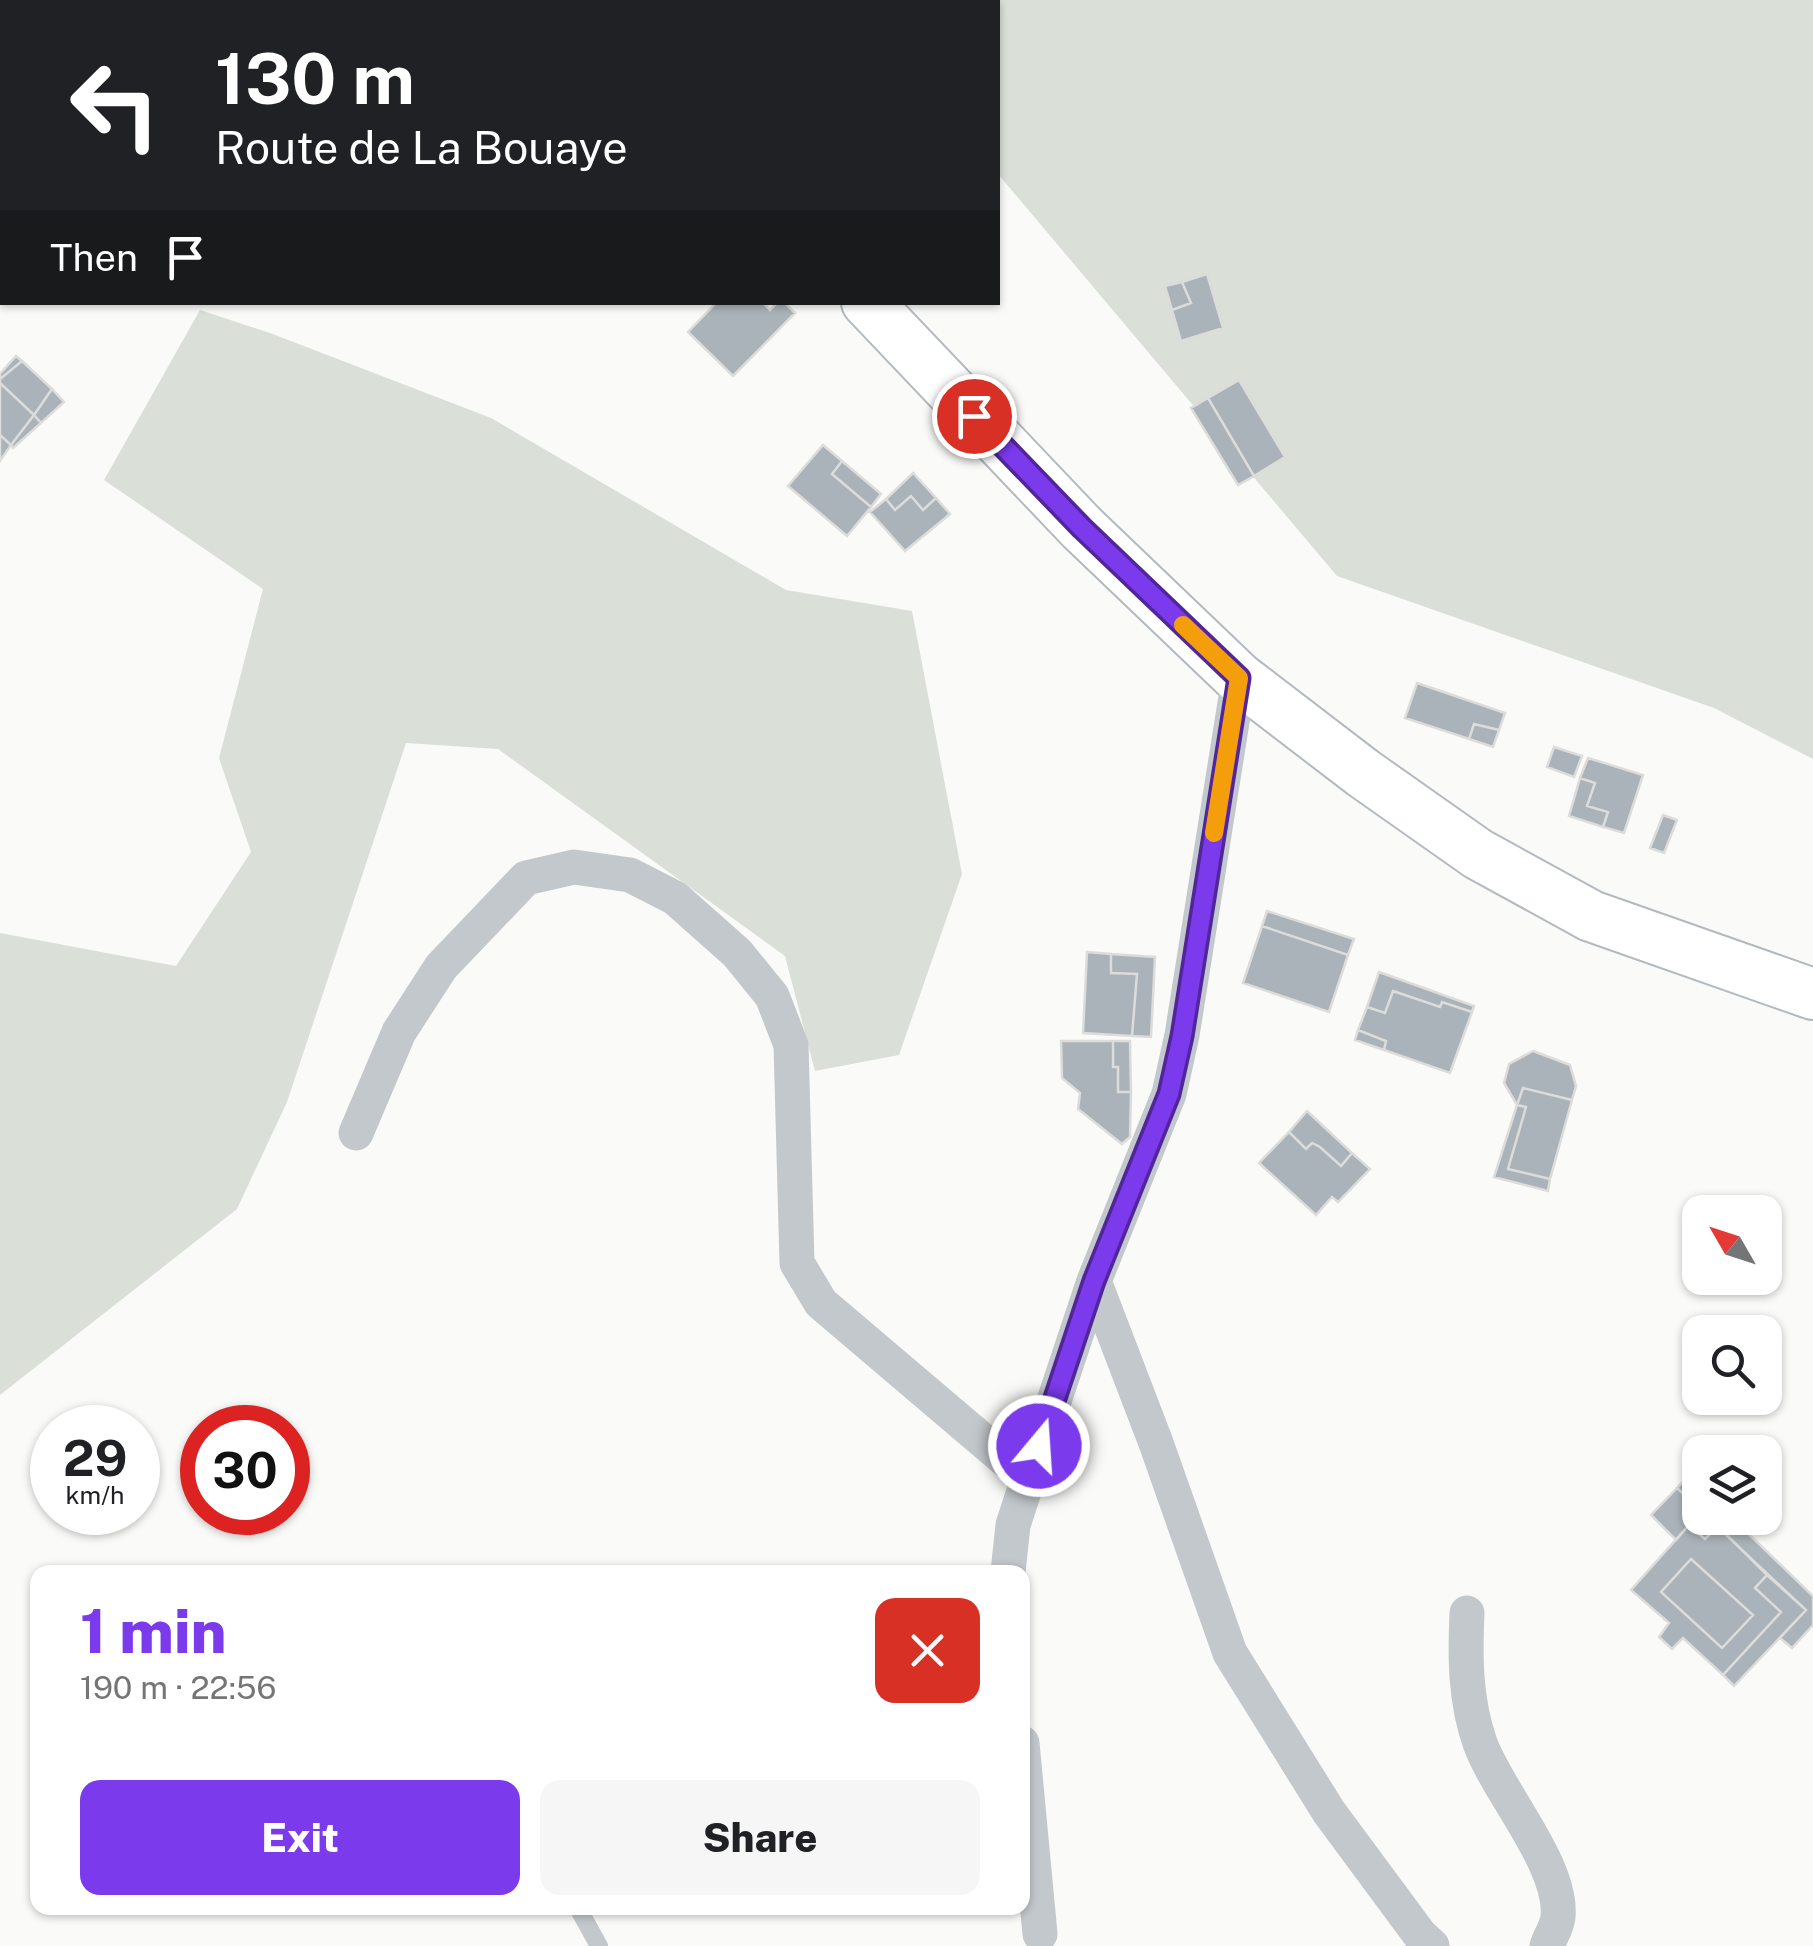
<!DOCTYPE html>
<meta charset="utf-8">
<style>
:root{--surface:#fff;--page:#f6f6f6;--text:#202124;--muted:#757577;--accent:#7c3aed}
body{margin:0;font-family:"Public Sans",sans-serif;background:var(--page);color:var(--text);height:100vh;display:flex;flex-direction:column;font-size:38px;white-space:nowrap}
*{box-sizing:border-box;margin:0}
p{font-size:32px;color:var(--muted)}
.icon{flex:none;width:55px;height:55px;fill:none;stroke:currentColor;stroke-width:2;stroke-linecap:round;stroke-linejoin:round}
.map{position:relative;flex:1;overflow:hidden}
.side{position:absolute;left:30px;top:1565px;width:1000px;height:350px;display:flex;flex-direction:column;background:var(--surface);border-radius:20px;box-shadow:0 2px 8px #0004}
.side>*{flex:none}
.guide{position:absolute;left:0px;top:0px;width:1000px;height:305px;box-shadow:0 2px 8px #0004;background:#202124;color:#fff;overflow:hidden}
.needle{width:65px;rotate:309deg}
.tools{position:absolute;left:1682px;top:1195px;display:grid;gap:20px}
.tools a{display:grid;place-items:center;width:100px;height:100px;border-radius:20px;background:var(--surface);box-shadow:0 2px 8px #0004;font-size:50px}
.speed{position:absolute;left:30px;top:1405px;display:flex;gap:20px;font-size:50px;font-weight:700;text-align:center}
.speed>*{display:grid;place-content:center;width:130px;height:130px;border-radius:50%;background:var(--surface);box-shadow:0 2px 8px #0004;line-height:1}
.speed small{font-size:25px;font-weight:400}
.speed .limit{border:15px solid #d22;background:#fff;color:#111}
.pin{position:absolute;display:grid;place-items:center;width:85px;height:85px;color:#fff;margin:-42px;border:5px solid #fff;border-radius:50%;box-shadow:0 2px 10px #0007}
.me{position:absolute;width:110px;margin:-55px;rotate:18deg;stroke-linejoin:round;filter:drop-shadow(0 0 8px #0008)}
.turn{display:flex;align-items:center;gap:35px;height:210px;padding:0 50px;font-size:45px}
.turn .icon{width:130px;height:130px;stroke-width:2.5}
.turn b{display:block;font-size:70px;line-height:85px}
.then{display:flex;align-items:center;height:95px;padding:0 50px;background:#0003;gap:20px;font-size:38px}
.round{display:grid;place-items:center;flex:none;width:105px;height:105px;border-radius:20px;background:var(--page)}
.head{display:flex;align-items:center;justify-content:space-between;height:170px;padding:0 50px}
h1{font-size:60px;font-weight:800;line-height:75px;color:var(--accent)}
.primary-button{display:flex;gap:20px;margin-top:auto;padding:20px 50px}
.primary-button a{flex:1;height:115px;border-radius:20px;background:var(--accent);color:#fff;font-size:40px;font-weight:800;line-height:115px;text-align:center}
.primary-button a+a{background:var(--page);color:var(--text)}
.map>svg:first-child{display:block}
.green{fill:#dadfd7}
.building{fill:#aab3b9;stroke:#dcdcda;stroke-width:2.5;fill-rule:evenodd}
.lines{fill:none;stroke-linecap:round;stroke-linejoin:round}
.secondary-casing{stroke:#b3babf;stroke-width:54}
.lane{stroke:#c3c8cc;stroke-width:18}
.street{stroke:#c3c8cc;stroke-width:35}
.secondary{stroke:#fff;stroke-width:50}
.route-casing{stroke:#51269a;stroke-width:25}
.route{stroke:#7c3aed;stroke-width:18}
.slow{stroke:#f59e0b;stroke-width:18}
</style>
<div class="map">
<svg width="1813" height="1946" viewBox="0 0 1813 1946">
<rect width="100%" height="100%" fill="#fafaf8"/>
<!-- green -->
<path class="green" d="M851,0H1813V759L1714,708L1337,576L998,174V2Z
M200,310L270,333L491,418L786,590L912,611L962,874L899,1055L815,1071L785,956L498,749L406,743L287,1102L237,1209L0,1395V933L176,966L251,852L219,758L263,589L104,480Z"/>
<!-- building -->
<path class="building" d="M1207,274L1223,328L1181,341L1172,310L1191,303L1182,282Z
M1182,282L1191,303L1172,310L1165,286Z
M717,302H762L770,310L778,302H784L795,313L733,376L688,332Z
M16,356L22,361L0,379V374Z
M22,361L52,389L34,415L0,383V379Z
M1239,380L1285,457L1254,476L1208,398Z
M0,383L34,415L11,445L0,435Z
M52,389L64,402L41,423L34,415Z
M1208,398L1254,476L1238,485L1191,408Z
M34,415L41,423L13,448L11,445Z
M0,435L11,445L0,461Z
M823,445L842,461L832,474L871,507L847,536L788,486Z
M842,461L881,494L871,507L832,474Z
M913,473L936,498L923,510L911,496L895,510L886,499Z
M911,496L923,510L936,498L950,514L905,551L870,512L886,499L895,510Z
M1417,683L1505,713L1499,730L1474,724L1469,739L1405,718Z
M1474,724L1499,730L1493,747L1469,739Z
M1554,747L1582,756L1574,777L1547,767Z
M1588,758L1643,775L1624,833L1603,827L1608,812L1587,806L1595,783L1580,778Z
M1580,778L1595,783L1587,806L1608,812L1603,827L1569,816Z
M1663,815L1677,820L1664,853L1650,848Z
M1267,911L1354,939L1348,955L1262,926Z
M1262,926L1348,955L1329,1012L1243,983Z
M1087,952L1111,954V973L1137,974L1132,1036L1083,1033Z
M1111,954L1155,957L1151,1037L1132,1036L1137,974L1111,973Z
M1379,972L1474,1006L1472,1012L1442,1002L1440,1007L1393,991L1385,1013L1367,1007Z
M1393,991L1440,1007L1442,1002L1472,1012L1450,1073L1384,1050L1386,1041L1358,1030L1367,1007L1385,1013Z
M1358,1030L1386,1041L1384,1050L1355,1040Z
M1061,1041H1113V1067H1118V1092H1131L1130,1137L1122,1144L1078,1109L1080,1093L1062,1078Z
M1113,1041H1130L1131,1092H1118V1067H1113Z
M1533,1051L1570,1065L1576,1086L1572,1100L1523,1088L1517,1105L1504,1083L1509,1064Z
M1523,1088L1572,1100L1550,1179L1508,1169L1526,1107L1517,1105Z
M1517,1105L1526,1107L1508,1169L1550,1179L1548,1191L1494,1177Z
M1307,1111L1352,1153L1341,1166L1320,1147L1312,1143L1306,1149L1289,1132Z
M1289,1132L1306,1149L1312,1143L1320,1147L1341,1166L1352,1153L1370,1169L1338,1202L1332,1197L1316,1215L1259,1163Z
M1689,1475L1700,1486V1510L1677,1488Z
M1677,1488L1700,1510V1518H1708L1718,1526L1705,1539L1689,1525L1676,1540L1651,1515Z
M1708,1518H1732L1813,1596V1625L1792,1648L1780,1638L1806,1610Z
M1689,1525L1705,1539L1718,1526L1767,1575L1755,1588L1781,1612L1723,1675L1683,1638L1672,1649L1659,1637L1669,1623L1631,1590ZM1691,1559L1753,1615L1722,1648L1661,1592Z
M1691,1559L1753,1615L1722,1648L1661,1592Z
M1767,1575L1806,1610L1734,1686L1723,1675L1781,1612L1755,1588Z"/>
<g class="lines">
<!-- secondary casing -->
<g class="secondary-casing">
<path id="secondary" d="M570,0L573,2
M103,2L106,0
M0,104L2,101
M867,302L1082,528L1239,678L1363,773L1478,854L1591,916L1813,994"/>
</g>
<!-- lane -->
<path class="lane" d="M578,1908L599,1946"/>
<!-- street -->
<path class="street" d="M356,1133L399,1032L441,967L526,878L574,867L630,875L675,898L737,953L772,996L791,1045L797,1263L821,1303L1028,1479
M1094,1281L1156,1443L1230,1653L1329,1812L1420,1935L1432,1946
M1008,1572L1013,1525L1028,1479L1094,1281L1169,1094L1182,1035L1239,678
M1467,1613C1465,1657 1465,1700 1480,1743C1498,1793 1563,1865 1558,1917C1557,1927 1550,1937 1547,1946
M1022,1743L1040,1934"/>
<!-- secondary -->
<use href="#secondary" class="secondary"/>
</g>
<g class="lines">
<!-- route casing -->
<g class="route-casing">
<path id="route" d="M974,416L1082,528L1239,678L1182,1036L1169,1094L1094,1281L1039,1446"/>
</g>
<!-- route -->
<use href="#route" class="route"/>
<!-- slow -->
<path class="slow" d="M1183,625L1239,678L1214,833"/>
</g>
</svg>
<div class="tools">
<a><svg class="needle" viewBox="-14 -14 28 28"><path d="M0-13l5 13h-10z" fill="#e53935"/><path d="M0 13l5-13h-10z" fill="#757577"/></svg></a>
<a><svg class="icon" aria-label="search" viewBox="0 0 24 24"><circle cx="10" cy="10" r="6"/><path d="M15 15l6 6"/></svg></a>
<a><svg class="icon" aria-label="layers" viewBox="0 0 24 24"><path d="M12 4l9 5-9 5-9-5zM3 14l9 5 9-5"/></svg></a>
</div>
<div class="speed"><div>29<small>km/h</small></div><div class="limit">30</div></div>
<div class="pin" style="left:974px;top:416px;background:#d93025"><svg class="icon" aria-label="arrive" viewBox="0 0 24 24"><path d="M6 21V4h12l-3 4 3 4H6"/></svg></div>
<svg class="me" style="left:1039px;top:1446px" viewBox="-20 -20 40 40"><circle r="17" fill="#7c3aed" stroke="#fff" stroke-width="3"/><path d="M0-11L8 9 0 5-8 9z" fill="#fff"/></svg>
<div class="guide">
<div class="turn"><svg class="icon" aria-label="left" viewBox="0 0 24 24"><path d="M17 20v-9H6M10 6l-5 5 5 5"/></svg><div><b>130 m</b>Route de La Bouaye</div></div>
<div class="then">Then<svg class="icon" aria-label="arrive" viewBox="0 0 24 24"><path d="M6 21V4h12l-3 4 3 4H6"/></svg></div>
</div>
<section class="side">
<div class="head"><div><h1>1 min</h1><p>190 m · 22:56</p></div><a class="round" style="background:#d93025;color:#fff"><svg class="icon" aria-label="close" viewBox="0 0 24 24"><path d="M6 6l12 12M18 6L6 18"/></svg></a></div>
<div class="primary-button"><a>Exit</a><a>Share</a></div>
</section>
</div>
